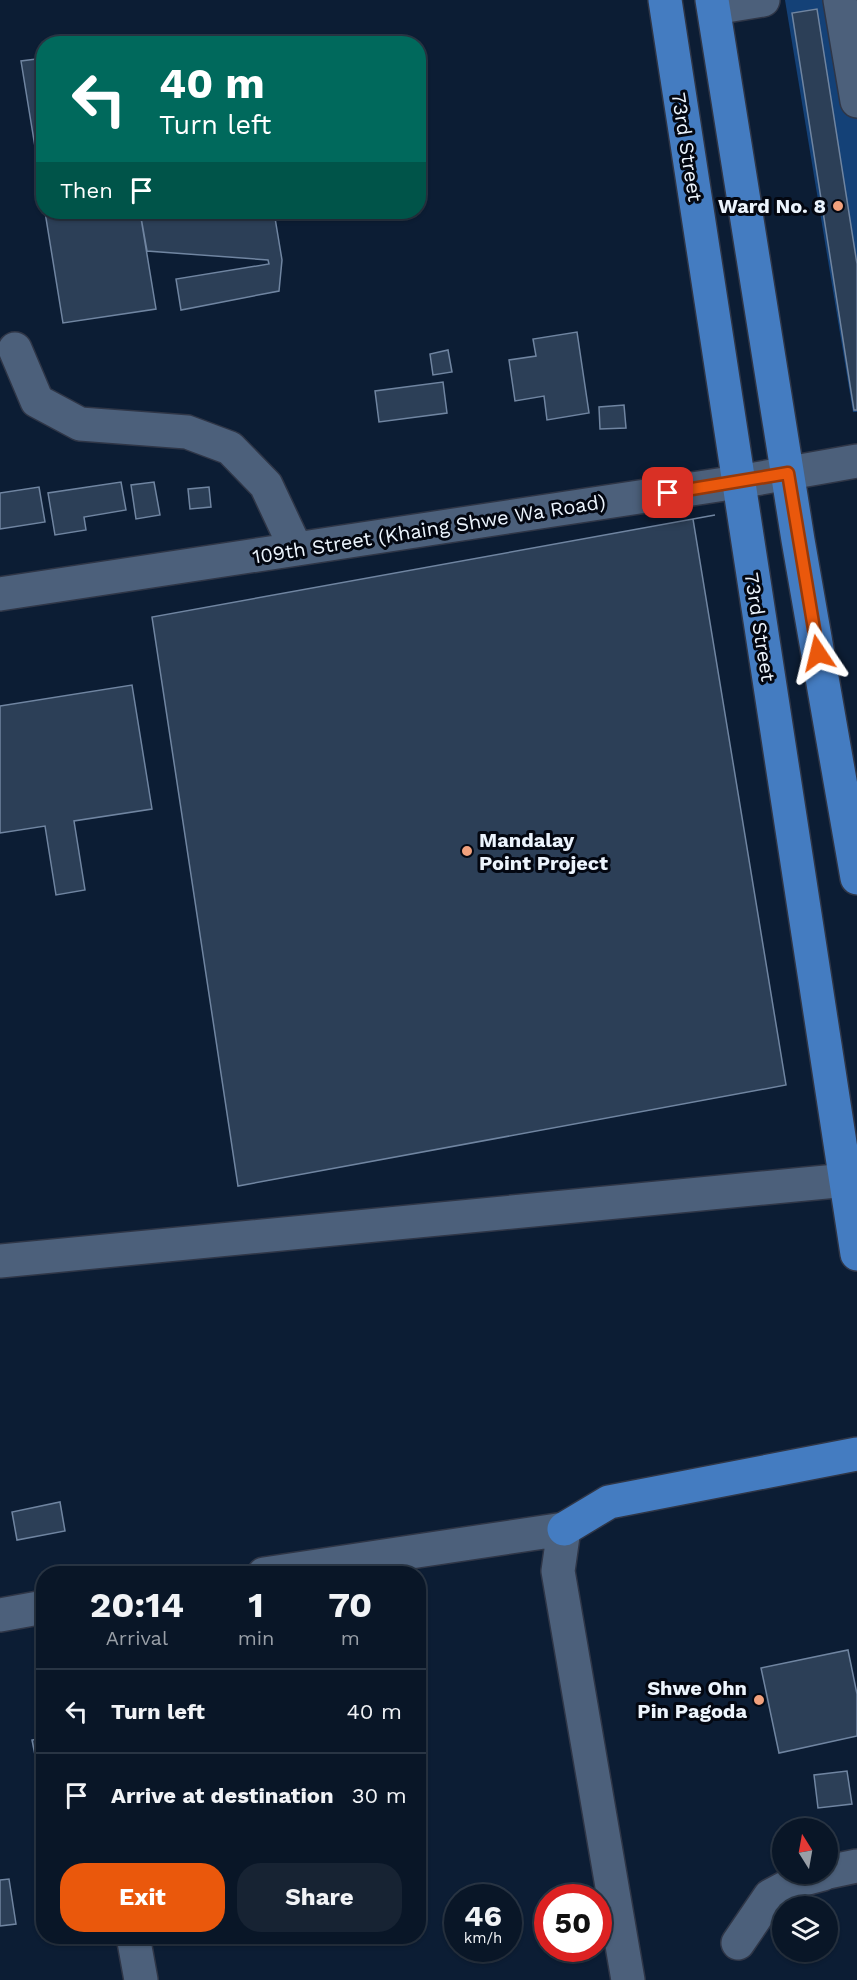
<!DOCTYPE html>
<style>
:root{--surface:#091627;--page:#172333;--text:#f1f3f6;--muted:#999fa7;--line:#293544;--accent:#ea580c}
body{margin:0;font-family:"Work Sans",sans-serif;background:var(--page);color:var(--text);height:100vh;display:flex;flex-direction:column;font-size:22px;white-space:nowrap}
*{box-sizing:border-box;margin:0}
p{font-size:20px;color:var(--muted)}
.icon{flex:none;width:33px;height:33px;fill:none;stroke:currentColor;stroke-width:2;stroke-linecap:round;stroke-linejoin:round}
.map{position:relative;flex:1;overflow:hidden}
.drawer{position:absolute;left:36px;top:1566px;width:390px;height:378px;display:flex;flex-direction:column;background:var(--surface);border-radius:24px;box-shadow:0 2px 4px #0004,0 0 0 2px var(--line)}
.drawer>*{flex:none}
.hud{position:absolute;left:36px;top:36px;width:390px;height:183px;border-radius:24px;box-shadow:0 2px 4px #0004,0 0 0 2px var(--line);background:#00695c;color:#fff;overflow:hidden}
.needle{width:39px;rotate:349deg}
.fabs{position:absolute;left:772px;top:1818px;display:grid;gap:12px}
.fabs a{display:grid;place-items:center;width:66px;height:66px;border-radius:50%;background:var(--surface);box-shadow:0 2px 4px #0004,0 0 0 2px var(--line);font-size:30px}
.speed{position:absolute;left:444px;top:1884px;display:flex;gap:12px;font-size:30px;font-weight:700;text-align:center}
.speed>*{display:grid;place-content:center;width:78px;height:78px;border-radius:50%;background:var(--surface);box-shadow:0 2px 4px #0004,0 0 0 2px var(--line);line-height:1}
.speed small{font-size:15px;font-weight:400}
.speed .limit{border:9px solid #d22;background:#fff;color:#111}
.pin{position:absolute;display:grid;place-items:center;width:51px;height:51px;color:#fff;margin:-26px;border-radius:12px;box-shadow:0 3px 9px #0006}
.me{position:absolute;width:66px;margin:-33px;rotate:350deg;stroke-linejoin:round;filter:drop-shadow(0 0 4px #0008)}
.turn{display:flex;align-items:center;gap:21px;height:126px;padding:0 24px;font-size:27px}
.turn .icon{width:78px;height:78px;stroke-width:2.5}
.turn b{display:block;font-size:42px;line-height:51px}
.then{display:flex;align-items:center;height:57px;padding:0 24px;background:#0003;gap:12px;font-size:22px}
.eta{display:flex;justify-content:space-evenly;align-items:center;height:102px;text-align:center}
.eta b{font-size:36px;font-weight:700;line-height:42px}
.button{display:flex;gap:12px;margin-top:auto;padding:12px 24px}
.button a{flex:1;height:69px;border-radius:24px;background:var(--accent);color:#fff;font-size:24px;font-weight:700;line-height:69px;text-align:center}
.button a+a{background:var(--page);color:var(--text)}
ul{padding:0;list-style:none}
li{display:flex;align-items:center;gap:18px;height:84px;padding:0 24px;border-top:2px solid var(--line)}
li div{flex:1}
li b{display:block;font-size:22px}
li em{font-style:normal}
.map>svg:first-child{display:block}
.green{fill:#144177}
.building{fill:#2c3f57;stroke:#7085a1;stroke-width:1.5}
.lines{fill:none;stroke-linecap:round;stroke-linejoin:round}
.minor-casing{stroke:#2f3647;stroke-width:36}
.major-casing{stroke:#2f3647;stroke-width:36}
.minor{stroke:#4c607b;stroke-width:33}
.major{stroke:#447cc1;stroke-width:33}
.route-casing{stroke:#983908;stroke-width:15}
.route{stroke:#ea580c;stroke-width:10}
.poi-dot{fill:#f1a17d;stroke:#030711;stroke-width:2}
.labels{text-anchor:middle;stroke-width:6;stroke-linejoin:round;paint-order:stroke}
.street-label{font-size:20px;fill:#ecf4fd;stroke:#030711}
.poi-label{font-size:20px;font-weight:bold;fill:#ecf4fd;stroke:#030711;text-anchor:end}
</style>
<div class="map">
<svg width="857" height="1980" viewBox="0 0 857 1980">
<rect width="100%" height="100%" fill="#0c1d34"/>
<!-- green -->
<path class="green" d="M785,0H857V412H853Z"/>
<!-- building -->
<path class="building" d="M817,9L857,264V410H854L792,13Z
M44,58V202L21,61Z
M45,212H140L156,309L63,323Z
M140,212H274L282,260L279,291L181,310L176,279L269,264L268,260L147,251Z
M577,332L589,413L547,420L544,396L515,401L509,360L536,356L533,339Z
M448,350L452,372L433,375L430,354Z
M443,382L447,413L379,422L375,391Z
M624,405L626,428L600,429L599,407Z
M121,482L126,510L84,517L86,530L55,535L48,493Z
M154,482L160,515L136,519L131,485Z
M39,487L45,522L0,529V493Z
M209,487L211,507L190,509L188,489Z
M715,515L693,519L786,1085L238,1186L152,617Z
M132,685L152,809L74,821L85,890L56,895L45,826L0,833V706Z
M60,1502L65,1531L17,1540L12,1512Z
M848,1650L857,1694V1736L779,1753L761,1668Z
M44,1738V1754L35,1755L32,1740Z
M847,1771L852,1804L818,1808L814,1775Z
M9,1879L16,1924L0,1926V1880Z"/>
<g class="lines">
<!-- minor casing -->
<g class="minor-casing">
<path id="minor" d="M840,0L857,101
M714,8L763,0
M15,349L37,401L80,424L187,432L230,448L266,485L296,549
M0,594L738,482L857,461
M0,1261L847,1180
M264,1574L564,1529L558,1571L628,1980
M0,1615L44,1607
M828,1872L857,1866
M133,1936L141,1980
M738,1943L770,1896L800,1880L823,1874"/>
</g>
<!-- major casing -->
<g class="major-casing">
<path id="major" d="M665,0L857,1254
M712,0L798,540L857,878
M564,1529L609,1502L857,1454"/>
</g>
<!-- minor -->
<use href="#minor" class="minor"/>
<!-- major -->
<use href="#major" class="major"/>
</g>
<g class="lines">
<!-- route casing -->
<g class="route-casing">
<path id="route" d="M668,493L788,473L818,653"/>
</g>
<!-- route -->
<use href="#route" class="route"/>
</g>
<!-- markers -->
<g class="poi-dot">
<circle cx="838" cy="206" r="6"/>
<circle cx="467" cy="851" r="6"/>
<circle cx="759" cy="1700" r="6"/>
</g>
<g class="labels">
<!-- street labels -->
<g class="street-label">
<text transform="translate(687 147) rotate(81)" y="7">73rd Street</text>
<text transform="translate(429 529) rotate(-9)" y="7">109th Street (Khaing Shwe Wa Road)</text>
<text transform="translate(760 627) rotate(81)" y="7">73rd Street</text>
</g>
<!-- poi labels -->
<g class="poi-label">
<text x="826" y="213">Ward No. 8</text>
<text x="479" y="847" text-anchor="start">Mandalay<tspan x="479" dy="23">Point Project</tspan></text>
<text x="747" y="1695">Shwe Ohn<tspan x="747" dy="23">Pin Pagoda</tspan></text>
</g>
</g>
</svg>
<div class="fabs">
<a><svg class="needle" viewBox="-14 -14 28 28"><path d="M0-13l5 13h-10z" fill="#e53935"/><path d="M0 13l5-13h-10z" fill="#999fa7"/></svg></a>
<a><svg class="icon" aria-label="layers" viewBox="0 0 24 24"><path d="M12 4l9 5-9 5-9-5zM3 14l9 5 9-5"/></svg></a>
</div>
<div class="speed"><div>46<small>km/h</small></div><div class="limit">50</div></div>
<div class="pin" style="left:668px;top:493px;background:#d93025"><svg class="icon" aria-label="arrive" viewBox="0 0 24 24"><path d="M6 21V4h12l-3 4 3 4H6"/></svg></div>
<svg class="me" style="left:818px;top:653px" viewBox="-20 -20 40 40"><path d="M0-17L14 15 0 8-14 15z" fill="#ea580c" stroke="#fff" stroke-width="4"/></svg>
<div class="hud">
<div class="turn"><svg class="icon" aria-label="left" viewBox="0 0 24 24"><path d="M17 20v-9H6M10 6l-5 5 5 5"/></svg><div><b>40 m</b>Turn left</div></div>
<div class="then">Then<svg class="icon" aria-label="arrive" viewBox="0 0 24 24"><path d="M6 21V4h12l-3 4 3 4H6"/></svg></div>
</div>
<section class="drawer">
<div class="eta">
<div><b>20:14</b><p>Arrival</p></div>
<div><b>1</b><p>min</p></div>
<div><b>70</b><p>m</p></div>
</div>
<ul>
<li><svg class="icon" aria-label="left" viewBox="0 0 24 24"><path d="M17 20v-9H6M10 6l-5 5 5 5"/></svg><div><b>Turn left</b></div><em>40 m</em></li>
<li><svg class="icon" aria-label="arrive" viewBox="0 0 24 24"><path d="M6 21V4h12l-3 4 3 4H6"/></svg><div><b>Arrive at destination</b></div><em>30 m</em></li>
</ul>
<div class="button"><a>Exit</a><a>Share</a></div>
</section>
</div>
